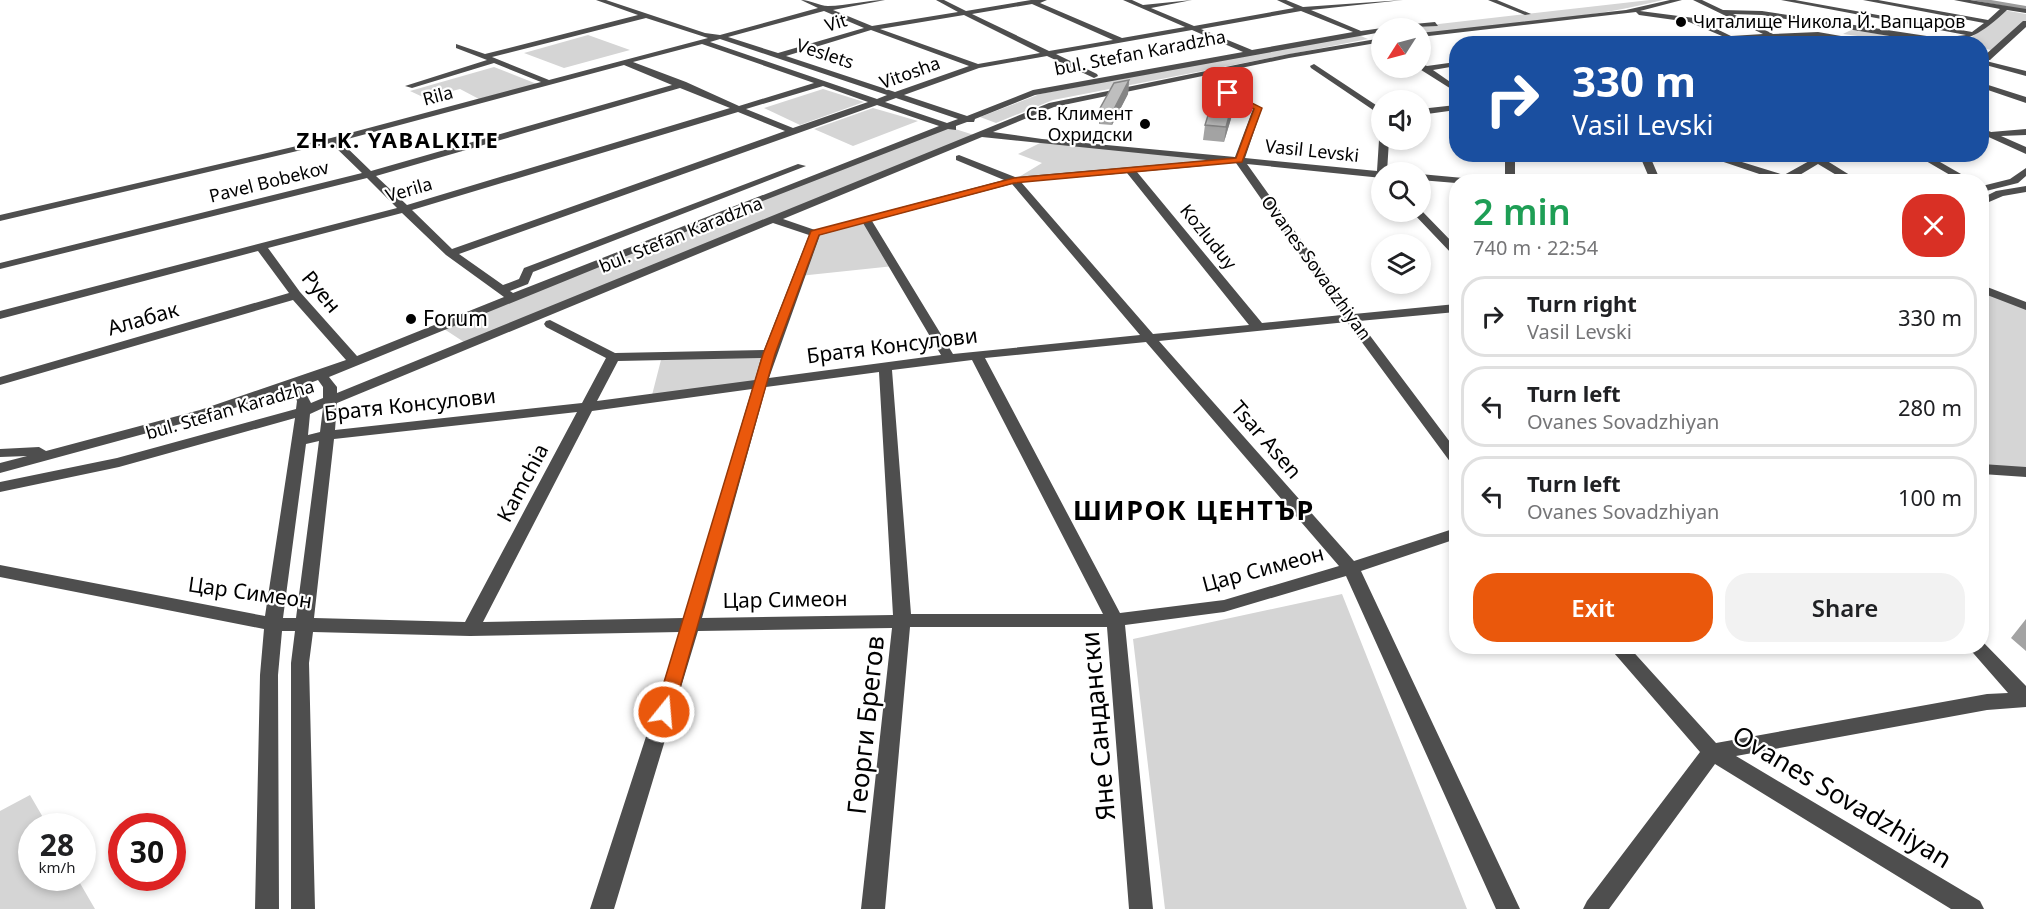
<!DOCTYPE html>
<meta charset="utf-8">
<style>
:root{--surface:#fff;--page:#f2f2f2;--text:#202124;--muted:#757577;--line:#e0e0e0;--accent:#ea580c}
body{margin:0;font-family:"Noto Sans",sans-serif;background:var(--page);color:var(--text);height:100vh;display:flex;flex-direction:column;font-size:22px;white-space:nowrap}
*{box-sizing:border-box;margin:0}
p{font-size:20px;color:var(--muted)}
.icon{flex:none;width:33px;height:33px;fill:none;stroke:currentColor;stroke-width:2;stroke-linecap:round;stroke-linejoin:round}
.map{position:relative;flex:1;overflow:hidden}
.drawer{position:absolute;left:1449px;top:174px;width:540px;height:480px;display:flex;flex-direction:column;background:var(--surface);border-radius:24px;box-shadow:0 3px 9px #0003}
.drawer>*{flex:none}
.guide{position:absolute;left:1449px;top:36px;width:540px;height:126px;border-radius:24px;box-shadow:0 3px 9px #0003;background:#1a4fa0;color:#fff;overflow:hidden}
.needle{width:39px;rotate:234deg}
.fabs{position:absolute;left:1371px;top:18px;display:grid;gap:12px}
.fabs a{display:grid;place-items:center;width:60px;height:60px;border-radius:50%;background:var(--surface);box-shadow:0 3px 9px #0003;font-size:30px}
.speed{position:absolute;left:18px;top:813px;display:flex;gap:12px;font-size:30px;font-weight:700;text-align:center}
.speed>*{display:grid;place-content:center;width:78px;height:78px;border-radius:50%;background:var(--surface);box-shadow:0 3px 9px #0003;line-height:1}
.speed small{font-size:15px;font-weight:400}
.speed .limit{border:9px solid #d22;background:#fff;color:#111}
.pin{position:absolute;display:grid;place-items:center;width:51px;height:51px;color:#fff;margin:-26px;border-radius:12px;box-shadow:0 3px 9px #0006}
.me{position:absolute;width:66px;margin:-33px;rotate:17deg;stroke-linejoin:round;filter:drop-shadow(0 0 4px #0008)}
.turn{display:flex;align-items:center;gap:21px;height:126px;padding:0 24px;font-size:27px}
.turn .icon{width:78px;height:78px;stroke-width:2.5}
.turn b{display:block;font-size:42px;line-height:51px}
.round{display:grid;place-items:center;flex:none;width:63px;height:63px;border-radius:24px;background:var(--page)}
.summary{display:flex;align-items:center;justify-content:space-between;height:102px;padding:0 24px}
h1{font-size:36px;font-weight:600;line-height:45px;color:#1e9e55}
.action{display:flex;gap:12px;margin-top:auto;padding:12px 24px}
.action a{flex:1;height:69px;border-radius:24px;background:var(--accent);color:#fff;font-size:24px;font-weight:600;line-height:69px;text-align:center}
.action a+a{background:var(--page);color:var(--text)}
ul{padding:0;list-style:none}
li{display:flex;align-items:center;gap:18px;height:81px;margin:0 12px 9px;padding:0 12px;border:3px solid var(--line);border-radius:24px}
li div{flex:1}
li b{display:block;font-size:22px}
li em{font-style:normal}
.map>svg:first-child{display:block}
.green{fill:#d5d5d5}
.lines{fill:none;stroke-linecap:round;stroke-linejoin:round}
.canal{fill:#9c9c9c;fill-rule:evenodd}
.minor{fill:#4e4e4e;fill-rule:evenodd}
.wall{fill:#a3a3a3}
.shaded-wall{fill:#858585}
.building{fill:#bebebe;stroke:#858585;stroke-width:1.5}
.route{fill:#ea580c;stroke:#983908;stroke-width:1.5}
.poi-dot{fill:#000;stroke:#fff;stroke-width:2}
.labels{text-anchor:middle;stroke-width:4.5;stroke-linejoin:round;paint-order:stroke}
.far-poi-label{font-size:18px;fill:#000;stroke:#fff;text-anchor:start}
.far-street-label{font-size:18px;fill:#000;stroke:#fff}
.street-label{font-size:21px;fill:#000;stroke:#fff}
.poi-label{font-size:21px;fill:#000;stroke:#fff;text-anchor:start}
.far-district-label{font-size:22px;font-weight:bold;letter-spacing:1.5px;fill:#000;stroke:#fff}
.near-street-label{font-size:26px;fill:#000;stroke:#fff}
.district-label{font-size:27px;font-weight:bold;letter-spacing:1.5px;fill:#000;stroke:#fff}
</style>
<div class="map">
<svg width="2026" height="909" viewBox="0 0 2026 909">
<rect width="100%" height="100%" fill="#fff"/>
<!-- green -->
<path class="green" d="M1650,0H1663C1585,20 1501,24 1421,34L1420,28H1404Z
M2003,10L2026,14V23L1995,51L1982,48V44H1964Z
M1851,30L1941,43H1910L1843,34Z
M1356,34L1368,39L1053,100L996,123L980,117L1040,94Z
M588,35L630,50L564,68L524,53Z
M494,67L537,84L479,99L460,89L425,98L410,91Z
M823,89L864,102L800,125L764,108Z
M873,108L918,121L853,146L814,129Z
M949,127L974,135L467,344L441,327Z
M1042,142L1239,160L1014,180L1042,163L1018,154Z
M867,221L894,266L799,276L815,233Z
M1982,291L2026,308V471L1982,468Z
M769,354L761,384L651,399L662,356Z
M1342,594L1467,909H1165L1133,639Z
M30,795L48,826H32V878H77L95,909H0V811Z"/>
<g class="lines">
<!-- canal -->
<path class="canal" d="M1971,0H1991L2026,6V10Z"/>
<!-- minor -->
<path class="minor" d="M596,0H606L705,33L720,35L818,8L801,0C811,0 819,6 828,6C847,6 866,0 885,0L833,10L872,26L958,12L936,0H944L966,11L1031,0H1047L1040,3L1122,38L1185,27L1123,0H1132L1143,5L1192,0L1151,8L1194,26L1294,8L1277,0H1286L1303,7L1403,0L1311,10L1361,31L1382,28H1385H1382V32L1035,95L975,119L974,122H967L956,126V130L948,129L742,209L329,377L337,387V393L1049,103L1289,54L1382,38V42L1289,58L1054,107L993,132L1042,139L1235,157L1253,109L1209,88V84L1212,83L1262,108L1245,158L1377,171L1379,140L1382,138L1389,140L1387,172H1382V178L1247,164L1354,314L1456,304V312L1359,321L1456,450V464L1451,463L1347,322L1159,341L1354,561L1456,528V539L1361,571L1520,909H1496L1346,576L1224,612L1125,625L1153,909H1129L1107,627H910L885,909H861L892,628L698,631L614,909H590L680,632L470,636L313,632L309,663L315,909H291V663L295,631H282L278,675L279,909H255L260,675L264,629L0,577V565L265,616L295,418L119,467L0,492V482L117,458L296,409L297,401L291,389L210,416L0,473V463L27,456L0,457V449L39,447L46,451L200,410L346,360L293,300L0,385V377L289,293L258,251L0,319V311L397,208L367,178L0,269V263L362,173L331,143L0,221V215L331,138L541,82L494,63L412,88L405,86L487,60L456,48V44L485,54L638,15ZM1032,4L1113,40L1049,51L972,14ZM824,11L864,28L778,53L728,37ZM1301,11L1353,32L1252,50L1201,29ZM964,15L1040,53L978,64L880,29ZM646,18L708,38L549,80L492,57ZM871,30L969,66L895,92L786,56ZM1192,30L1243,52L1033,90L967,116L904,95L979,68L1047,56L1094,78L1098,76L1097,74L1056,54ZM720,39L887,95L877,99L710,42ZM702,44L814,83L739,106L686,82L633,62ZM624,65L672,85L371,171L340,141ZM823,86L868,102L793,128L746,109ZM680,88L730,108L407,205L376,176ZM896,98L958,119L947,123L885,102ZM877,105L939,126L513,293L510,291L528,284L533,272L806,166L798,164L524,268L519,279L503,285L459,254ZM738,112L785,131L452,249L412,210ZM982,137L1236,163L1342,315L1262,323L1137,172L1203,166L1205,164L1200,161L1015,177L959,155L956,156V160L1004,180L815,230L783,219ZM1127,173L1249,325L1153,334L1021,182ZM1012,184L1140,335L953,354L872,221ZM402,213L446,255L504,297L357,356L300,292L268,248ZM773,223L809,235L764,350L615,353L550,320L546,321L544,324L546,327L606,358L582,403L335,430L337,403ZM863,223L941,355L769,378L820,235ZM1146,342L1339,566L1224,600L1120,613L985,358ZM761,358L755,380L597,401L618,361ZM972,360L1103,614H911L892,370ZM879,372L893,615L702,618L766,387ZM318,380L323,387V398L311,403L302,386ZM752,389L684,618L483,622L592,411ZM323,408L320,432L308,435L310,414ZM577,412L465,622L314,618L334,439ZM319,441L296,618H283L306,444Z
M1488,0H1497L1531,14L1525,15Z
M1670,0H1682L1640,11L1694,18L1731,36L1763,34L1693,0H1702L1723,10L1762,11L1940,38L1966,35L1781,0H1795L1972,32L1984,23L1863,0H1878L1988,20L2000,9L1954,0H1970L2026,9V13L2007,10C1979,36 1965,44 1926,42L1762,15L1733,14L1773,34L1818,32L1887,44H1866L1818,36L1651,44H1584L1722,36L1689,22L1639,15L1636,12L1420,37V33L1626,10Z
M2023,21H2026V27L1990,60H1984V56Z
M1435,22L1438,26L1389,28L1393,26Z
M1982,60L2026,71V76L1982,64Z
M1456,62V66L1433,70L1456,86V92L1418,68H1420V63L1427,66Z
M1314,64L1382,109V116L1311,68L1310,66Z
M1982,83L2026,97V103L1982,88Z
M1456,105V110L1420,115V109Z
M1982,128L1991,132L2026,129V135L2001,136L2026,147V154L1982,134Z
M1505,154H1515V182H1505Z
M1639,154H1649L1661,182H1651Z
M1700,154H1716L1784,175L1811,160L1804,154H1816L1861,182H1848L1818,164L1788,182H1775L1777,180Z
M1914,154H1926L1975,182H1962Z
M2026,168V176L2018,183L1982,192V186L2010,179Z
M1420,174L1474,179L1479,182H1456V183L1420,180Z
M2026,186V192L2003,196L1982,205V198L1996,191Z
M1421,210L1456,246V255L1452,254L1412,212Z
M1982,285L2026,302V310L1982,293Z
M1982,464L2026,467V477L1982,474Z
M1982,641L2026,686V707L1987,710L1736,756L1980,901L1984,909H1951L1715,764L1609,909H1583L1587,901L1700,752L1608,646H1628L1716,743L1987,694L2008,693L1967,646H1982Z"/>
</g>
<!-- wall -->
<path class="wall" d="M1129,80L1128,94L1112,125L1099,124V110Z
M1234,98L1233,112L1224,142L1203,140L1205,125Z
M2026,619V651L2011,638Z"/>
<!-- shaded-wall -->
<path class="shaded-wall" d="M1129,80L1128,94L1112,125L1113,111Z
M1234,98L1233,112L1224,142L1226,127Z"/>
<!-- building -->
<path class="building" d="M1129,80L1113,111L1099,110L1114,83Z
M1214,96L1234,98L1226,127L1205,125Z"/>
<!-- route -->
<path class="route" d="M1228,91L1262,108L1242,162L1014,183L819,235L775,354L673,712L670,717L664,719L657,717L655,712L763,354L811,231L1014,178L1236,158L1254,109L1225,95L1224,93Z"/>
<!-- markers -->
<g class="poi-dot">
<circle cx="1681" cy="22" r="6"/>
<circle cx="1145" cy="124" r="6"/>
<circle cx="411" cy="319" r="6"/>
</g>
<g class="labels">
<!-- far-poi labels -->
<g class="far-poi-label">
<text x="1693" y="28">Читалище Никола Й. Вапцаров</text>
<text x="1133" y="120" text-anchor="end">Св. Климент<tspan x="1133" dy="21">Охридски</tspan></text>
</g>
<!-- far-street labels -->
<g class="far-street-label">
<text transform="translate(836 23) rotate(-17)" y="6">Vit</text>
<text transform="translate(1140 53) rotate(-11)" y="6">bul. Stefan Karadzha</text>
<text transform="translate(825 54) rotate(18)" y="6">Veslets</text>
<text transform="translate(910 73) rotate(-20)" y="6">Vitosha</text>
<text transform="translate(438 96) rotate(-15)" y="6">Rila</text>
<text transform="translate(1312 151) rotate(6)" y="6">Vasil Levski</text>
<text transform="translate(269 182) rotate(-14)" y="6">Pavel Bobekov</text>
<text transform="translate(409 190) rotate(-16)" y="6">Verila</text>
<text transform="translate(681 235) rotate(-22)" y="6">bul. Stefan Karadzha</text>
<text transform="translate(1208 237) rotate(51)" y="6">Kozluduy</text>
<text transform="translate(1316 268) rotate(54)" y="6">Ovanes Sovadzhiyan</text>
<text transform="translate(230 410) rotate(-16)" y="6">bul. Stefan Karadzha</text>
</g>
<!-- street labels -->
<g class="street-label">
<text transform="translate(321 292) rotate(50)" y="7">Руен</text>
<text transform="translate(143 319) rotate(-16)" y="7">Алабак</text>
<text transform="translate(892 346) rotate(-7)" y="7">Братя Консулови</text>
<text transform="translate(410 405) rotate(-6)" y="7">Братя Консулови</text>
<text transform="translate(1266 440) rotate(49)" y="7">Tsar Asen</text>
<text transform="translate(523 483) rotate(-62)" y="7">Kamchia</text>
<text transform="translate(1263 569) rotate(-15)" y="7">Цар Симеон</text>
<text transform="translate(250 593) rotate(8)" y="7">Цар Симеон</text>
<text transform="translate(785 600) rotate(-1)" y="7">Цар Симеон</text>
</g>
<!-- poi labels -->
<g class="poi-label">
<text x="423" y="326">Forum</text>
</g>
<!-- far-district labels -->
<g class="far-district-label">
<text x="398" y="148">ZH.K. YABALKITE</text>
</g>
<!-- near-street labels -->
<g class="near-street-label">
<text transform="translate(866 725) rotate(-84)" y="9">Георги Брегов</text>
<text transform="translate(1098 726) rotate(-95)" y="9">Яне Сандански</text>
<text transform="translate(1842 797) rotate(31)" y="9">Ovanes Sovadzhiyan</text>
</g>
<!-- district labels -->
<g class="district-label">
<text x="1194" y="520">ШИРОК ЦЕНТЪР</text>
</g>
</g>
</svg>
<div class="fabs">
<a><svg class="needle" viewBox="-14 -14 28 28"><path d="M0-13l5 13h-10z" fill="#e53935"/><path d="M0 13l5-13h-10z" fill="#757577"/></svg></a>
<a><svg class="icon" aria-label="sound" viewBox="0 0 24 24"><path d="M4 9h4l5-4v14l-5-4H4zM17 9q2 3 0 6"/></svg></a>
<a><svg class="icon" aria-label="search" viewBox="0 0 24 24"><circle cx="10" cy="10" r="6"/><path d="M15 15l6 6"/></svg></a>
<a><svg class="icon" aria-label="layers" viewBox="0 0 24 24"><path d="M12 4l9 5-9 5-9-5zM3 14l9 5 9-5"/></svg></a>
</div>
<div class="speed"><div>28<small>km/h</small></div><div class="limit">30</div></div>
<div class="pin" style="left:1228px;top:93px;background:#d93025"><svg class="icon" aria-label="arrive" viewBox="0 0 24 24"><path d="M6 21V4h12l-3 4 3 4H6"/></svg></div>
<svg class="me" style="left:664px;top:712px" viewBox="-20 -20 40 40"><circle r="17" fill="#ea580c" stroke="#fff" stroke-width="3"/><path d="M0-11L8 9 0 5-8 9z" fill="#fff"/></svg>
<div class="guide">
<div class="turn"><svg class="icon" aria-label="right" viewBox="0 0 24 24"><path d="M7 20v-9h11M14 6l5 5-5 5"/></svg><div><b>330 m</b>Vasil Levski</div></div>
</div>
<section class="drawer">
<div class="summary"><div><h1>2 min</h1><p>740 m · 22:54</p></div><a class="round" style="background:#d93025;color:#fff"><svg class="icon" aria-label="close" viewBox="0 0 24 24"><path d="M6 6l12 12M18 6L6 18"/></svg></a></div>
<ul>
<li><svg class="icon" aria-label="right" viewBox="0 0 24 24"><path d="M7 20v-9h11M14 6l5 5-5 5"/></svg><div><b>Turn right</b><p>Vasil Levski</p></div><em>330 m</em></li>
<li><svg class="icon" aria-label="left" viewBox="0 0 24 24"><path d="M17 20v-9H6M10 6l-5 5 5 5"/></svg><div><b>Turn left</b><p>Ovanes Sovadzhiyan</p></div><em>280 m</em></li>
<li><svg class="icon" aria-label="left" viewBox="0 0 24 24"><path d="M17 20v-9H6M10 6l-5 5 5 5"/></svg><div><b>Turn left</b><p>Ovanes Sovadzhiyan</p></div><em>100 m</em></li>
</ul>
<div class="action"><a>Exit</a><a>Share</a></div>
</section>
</div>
